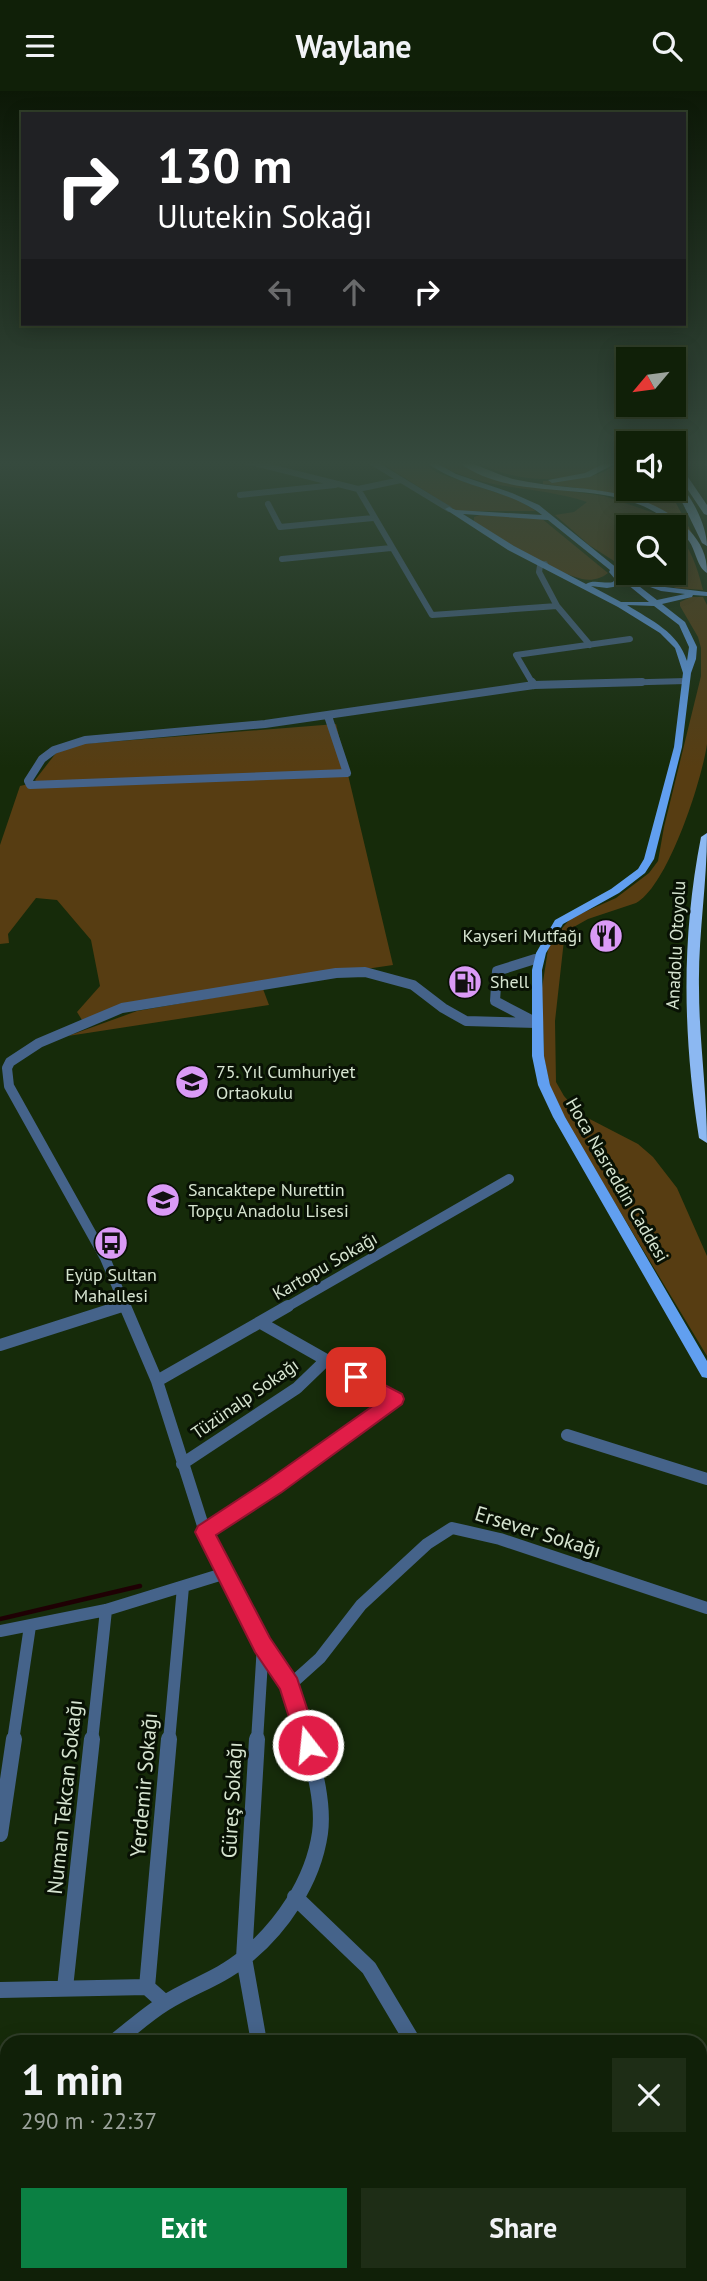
<!DOCTYPE html>
<meta charset="utf-8">
<style>
:root{--surface:#102008;--page:#1e2d16;--text:#f1f3f6;--muted:#9ca39c;--line:#303e29;--accent:#0b8043}
body{margin:0;font-family:"PT Sans",sans-serif;background:var(--page);color:var(--text);height:100vh;display:flex;flex-direction:column;font-size:26px;white-space:nowrap}
*{box-sizing:border-box;margin:0}
p{font-size:23px;color:var(--muted)}
.icon{flex:none;width:38px;height:38px;fill:none;stroke:currentColor;stroke-width:2;stroke-linecap:round;stroke-linejoin:round}
.map{position:relative;flex:1;overflow:hidden}
.drawer{position:absolute;left:0px;top:1944px;width:707px;height:247px;display:flex;flex-direction:column;background:var(--surface);border-radius:21px 21px 0 0;box-shadow:0 4px 18px #0003,0 0 0 2px var(--line)}
.drawer>*{flex:none}
.top-card{position:absolute;left:21px;top:21px;width:665px;height:214px;border-radius:0px;box-shadow:0 4px 18px #0003,0 0 0 2px var(--line);background:#202124;color:#fff;overflow:hidden}
.needle{width:46px;rotate:241deg}
.fabs{position:absolute;left:616px;top:256px;display:grid;gap:14px}
.fabs a{display:grid;place-items:center;width:70px;height:70px;border-radius:0px;background:var(--surface);box-shadow:0 4px 18px #0003,0 0 0 2px var(--line);font-size:35px}
.pin{position:absolute;display:grid;place-items:center;width:60px;height:60px;color:#fff;margin:-30px;border-radius:14px;box-shadow:0 4px 10px #0006}
.me{position:absolute;width:77px;margin:-38px;rotate:344deg;stroke-linejoin:round;filter:drop-shadow(0 0 5px #0008)}
.turn{display:flex;align-items:center;gap:24px;height:147px;padding:0 21px;font-size:32px}
.turn .icon{width:91px;height:91px;stroke-width:2.5}
.turn b{display:block;font-size:49px;line-height:60px}
.lanes{display:flex;align-items:center;height:66px;padding:0 21px;background:#0003;justify-content:center;gap:35px;direction:ltr}
.lanes .off{opacity:.35}
.round{display:grid;place-items:center;flex:none;width:74px;height:74px;border-radius:0px;background:var(--page)}
.summary{display:flex;align-items:center;justify-content:space-between;height:119px;padding:0 21px}
h1{font-size:42px;font-weight:700;line-height:52px}
.primary-button{display:flex;gap:14px;margin-top:auto;padding:14px 21px}
.primary-button a{flex:1;height:80px;border-radius:0px;background:var(--accent);color:#fff;font-size:28px;font-weight:700;line-height:80px;text-align:center}
.primary-button a+a{background:var(--page);color:var(--text)}
header{display:flex;justify-content:space-between;align-items:center;height:91px;padding:0 21px;background:var(--surface);font-size:32px;font-weight:700}
.map>svg:first-child{display:block}
.green{fill:#573d12}
.forest{fill:#704f1b}
.lines{fill:none;stroke-linecap:round;stroke-linejoin:round}
.stream{stroke:#1f0004;stroke-width:4.5}
.minor-far4{stroke:#45638a;stroke-width:6}
.minor-far3{stroke:#45638a;stroke-width:8}
.minor-far2{stroke:#45638a;stroke-width:10}
.minor-far1{stroke:#45638a;stroke-width:12}
.minor{stroke:#45638a;stroke-width:16}
.major{fill:#619ff0;fill-rule:evenodd}
.highway{fill:#8cb8f2;fill-rule:evenodd}
.route{fill:#e11d48;stroke:#92132f;stroke-width:2}
.labels{text-anchor:middle;stroke-width:6;stroke-linejoin:round;paint-order:stroke}
.poi-label{font-size:18px;fill:#d6e4d0;stroke:#081104;text-anchor:start}
.street-label{font-size:18px;fill:#d6e4d0;stroke:#081104}
.near-street-label{font-size:21px;fill:#d6e4d0;stroke:#081104}
</style>
<header><svg class="icon" aria-label="menu" viewBox="0 0 24 24"><path d="M4 6h16M4 12h16M4 18h16"/></svg>Waylane<svg class="icon" aria-label="search" viewBox="0 0 24 24"><circle cx="10" cy="10" r="6"/><path d="M15 15l6 6"/></svg></header>
<div class="map">
<svg width="707" height="2190" viewBox="0 0 707 2190">
<rect width="100%" height="100%" fill="#162b0a"/>
<!-- green -->
<path class="green" d="M378,370H420L438,382L518,409L536,420H457Z
M433,370H457L479,383L514,392L604,405L657,423L673,436H628V479L589,454L555,424L574,421L587,411C533,393 485,402 433,370Z
M475,370H611C572,395 515,393 475,370Z
M480,424L541,427L608,482C601,488 591,490 582,488C551,480 502,448 474,431V426Z
M674,436C690,456 697,475 703,499L676,497L633,481H674Z
M691,506H703L707,514C707,546 707,578 707,610C707,624 707,640 707,653C702,689 668,795 636,812L588,828L572,837L564,849L555,930L556,991L564,1005L580,1023L638,1053L653,1066L677,1097L707,1165V1265L565,1029L550,995L544,966L542,897L549,852L571,827L616,807L649,782L658,770L664,736L701,585V557L698,546L680,515V511Z
M336,633L393,874L135,912L82,929L77,921L100,895L91,849L57,809L36,807L8,843L9,852L0,853V754L20,695L37,691L35,689L56,662L82,653Z
M263,898L269,914L68,945L137,920Z
M345,2184H434L436,2190H346Z"/>
<!-- forest -->
<path class="forest" d="M620,370H628V397H668L694,446C654,404 598,399 543,393V390C569,389 600,389 620,370Z"/>
<g class="lines">
<!-- stream -->
<path class="stream" d="M0,1528L140,1495"/>
<!-- minor-far4 -->
<path class="minor-far4" d="M246,370L358,398
M370,370L449,418
M401,389L358,398L432,524L557,515
M240,404L335,394
M268,413L280,436L373,427
M282,468L391,457
M545,473L540,475L539,481L557,515L590,554
M533,593L516,564L630,548
M575,593L686,590"/>
<!-- minor-far3 -->
<path class="minor-far3" d="M532,591L534,594
M328,625L347,682L30,694L28,690L42,668L54,659L85,649L265,633L534,594L642,591
M529,870L540,867"/>
<!-- minor-far2 -->
<path class="minor-far2" d="M535,931L495,910L497,880L535,868
M116,1217L125,1214
M126,1217L105,1167L9,995L7,977L10,971L39,952L122,917L336,882L365,881L413,894L443,917L466,930L537,932
M285,1217L509,1088"/>
<!-- minor-far1 -->
<path class="minor-far1" d="M125,1215L157,1290L205,1441L263,1554L290,1594L306,1650
M0,1254L122,1215
M157,1290L288,1215
M567,1344L707,1388
M182,1373L297,1297L326,1269
M205,1441L275,1395L395,1308L261,1232
M0,1540L106,1519L226,1482
M290,1594L320,1567L361,1514L427,1453L452,1437L500,1448L707,1517
M13,1650L30,1535
M92,1650L106,1519
M169,1650L183,1496
M257,1650L263,1554"/>
<!-- minor -->
<path class="minor" d="M257,1648L244,1867L259,1951
M0,1743L14,1648
M295,1806L369,1877L413,1951
M147,1896L169,1648
M65,1897L92,1648
M0,1899L147,1896L165,1912
M114,1951C131,1938 147,1923 165,1912C190,1896 220,1887 244,1867C281,1837 313,1791 320,1742C324,1712 314,1677 306,1648
M0,2061L7,2051
M0,2162L7,2148
M295,2184L296,2190
M315,2184L316,2190
M583,2184L597,2190"/>
<!-- major -->
<path class="major" d="M425,370H433L456,383L512,402L539,414L623,482H629L665,496L707,501V505L693,504L692,506L662,513L685,531L697,556L696,568L691,582L682,656L654,768L645,782L619,802L563,833L546,862L542,879L544,965L550,994L565,1026L707,1270V1287L702,1286L553,1026L538,994L532,965V879L536,862L555,829L611,798L638,778L644,768L674,656L683,582L675,557L660,542L618,516L508,459L445,418L449,416L456,419L542,424C508,397 459,398 425,370ZM463,423L548,429L610,479L609,481L615,488L613,491C605,493 593,488 586,493L514,455ZM622,489L649,511H621L591,495L607,497L619,495ZM631,489L661,500L685,503L657,509ZM627,514L654,515L679,534L689,556L687,570C678,541 652,530 627,514Z
M702,370H707V375L705,374Z"/>
<!-- highway -->
<path class="highway" d="M457,370C475,370 497,385 518,389C578,402 641,391 689,439C701,452 707,464 707,482C697,476 696,460 689,450C677,435 661,423 643,415C585,389 509,411 457,370Z
M609,370H620L590,386L552,392L548,389L585,382Z
M674,370H677L707,414V424L704,423L674,378Z
M674,390C691,401 707,435 707,455L702,452L683,413L672,397Z
M707,742C707,794 698,845 699,897C699,949 707,1000 707,1052L699,1047C683,945 681,848 701,746Z"/>
</g>
<!-- sky -->
<linearGradient id="sky" x2="0" y2="1"><stop stop-color="#0c1806"/><stop offset="0.55" stop-color="#364a3e"/><stop offset="1" stop-color="#364a3e" stop-opacity="0"/></linearGradient>
<rect width="707" height="677" fill="url(#sky)"/>
<!-- route -->
<path class="route" d="M356,1279L402,1303L404,1308L402,1313L282,1401L216,1444L270,1547L297,1587L319,1654L315,1661L308,1664L300,1661L280,1598L255,1561L195,1441L198,1435L268,1389L381,1309L349,1291L347,1286L349,1281Z"/>
<!-- icons -->
<defs>
<g id="restaurant-disc" transform="scale(1.75)"><circle r="9.5" fill="#da9af6" stroke="#081104"/><path d="M-5-6h1v4h1v-4h1v4h1v-4h1v5L-1.5 .5V6h-2V.5L-5-1ZM5-6V6H3V1.5H1.5Q1.5-4 5-6Z" fill="#111"/></g>
<g id="fuel-disc" transform="scale(1.75)"><circle r="9.5" fill="#da9af6" stroke="#081104"/><path d="M-5.5-6h7V0h2V4h1.3V-2.5L3-4.5l.8-.8L6-3V5H2.5V1h-1V6h-7ZM-4.2-4.7v3.2H.2V-4.7Z" fill="#111"/></g>
<g id="school-disc" transform="scale(1.75)"><circle r="9.5" fill="#da9af6" stroke="#081104"/><path d="M0-5L7-2L0 1L-7-2ZM-4 1L0 2.5L4 1V4Q0 6-4 4Z" fill="#111"/></g>
<g id="bus-disc" transform="scale(1.75)"><circle r="9.5" fill="#da9af6" stroke="#081104"/><path d="M-5-6H5V4H4V6H2V4H-2V6H-4V4H-5ZM-3.5-4V0h7V-4ZM-3.5 1.2v1.5H-2V1.2ZM2 1.2v1.5H3.5V1.2Z" fill="#111"/></g>
</defs>
<g fill-rule="evenodd">
<use href="#restaurant-disc" x="606" y="845"/>
<use href="#fuel-disc" x="465" y="891"/>
<use href="#school-disc" x="192" y="991"/>
<use href="#school-disc" x="163" y="1109"/>
<use href="#bus-disc" x="111" y="1152"/>
</g>
<g class="labels">
<!-- poi labels -->
<g class="poi-label">
<text x="582" y="851" text-anchor="end">Kayseri Mutfağı</text>
<text x="490" y="897">Shell</text>
<text x="216" y="987">75. Yıl Cumhuriyet<tspan x="216" dy="21">Ortaokulu</tspan></text>
<text x="188" y="1105">Sancaktepe Nurettin<tspan x="188" dy="21">Topçu Anadolu Lisesi</tspan></text>
<text x="111" y="1190" text-anchor="middle">Eyüp Sultan<tspan x="111" dy="21">Mahallesi</tspan></text>
</g>
<!-- street labels -->
<g class="street-label">
<text transform="translate(676 854) rotate(-87)" y="6">Anadolu Otoyolu</text>
<text transform="translate(617 1089) rotate(60)" y="6">Hoca Nasreddin Caddesi</text>
<text transform="translate(325 1175) rotate(-30)" y="6">Kartopu Sokağı</text>
<text transform="translate(245 1308) rotate(-35)" y="6">Tüzünalp Sokağı</text>
</g>
<!-- near-street labels -->
<g class="near-street-label">
<text transform="translate(538 1441) rotate(17)" y="7">Ersever Sokağı</text>
<text transform="translate(144 1694) rotate(-85)" y="7">Yerdemir Sokağı</text>
<text transform="translate(65 1706) rotate(-84)" y="7">Numan Tekcan Sokağı</text>
<text transform="translate(232 1709) rotate(-87)" y="7">Güreş Sokağı</text>
</g>
</g>
</svg>
<div class="fabs">
<a><svg class="needle" viewBox="-14 -14 28 28"><path d="M0-13l5 13h-10z" fill="#e53935"/><path d="M0 13l5-13h-10z" fill="#9ca39c"/></svg></a>
<a><svg class="icon" aria-label="sound" viewBox="0 0 24 24"><path d="M4 9h4l5-4v14l-5-4H4zM17 9q2 3 0 6"/></svg></a>
<a><svg class="icon" aria-label="search" viewBox="0 0 24 24"><circle cx="10" cy="10" r="6"/><path d="M15 15l6 6"/></svg></a>
</div>
<div class="pin" style="left:356px;top:1286px;background:#d93025"><svg class="icon" aria-label="arrive" viewBox="0 0 24 24"><path d="M6 21V4h12l-3 4 3 4H6"/></svg></div>
<svg class="me" style="left:308px;top:1654px" viewBox="-20 -20 40 40"><circle r="17" fill="#e11d48" stroke="#fff" stroke-width="3"/><path d="M0-11L8 9 0 5-8 9z" fill="#fff"/></svg>
<div class="top-card">
<div class="turn"><svg class="icon" aria-label="right" viewBox="0 0 24 24"><path d="M7 20v-9h11M14 6l5 5-5 5"/></svg><div><b>130 m</b>Ulutekin Sokağı</div></div>
<div class="lanes"><svg class="icon off" aria-label="left" viewBox="0 0 24 24"><path d="M17 20v-9H6M10 6l-5 5 5 5"/></svg><svg class="icon off" aria-label="ahead" viewBox="0 0 24 24"><path d="M12 20V5M6 11l6-6 6 6"/></svg><svg class="icon" aria-label="right" viewBox="0 0 24 24"><path d="M7 20v-9h11M14 6l5 5-5 5"/></svg></div>
</div>
<section class="drawer">
<div class="summary"><div><h1>1 min</h1><p>290 m · 22:37</p></div><a class="round"><svg class="icon" aria-label="close" viewBox="0 0 24 24"><path d="M6 6l12 12M18 6L6 18"/></svg></a></div>
<div class="primary-button"><a>Exit</a><a>Share</a></div>
</section>
</div>
